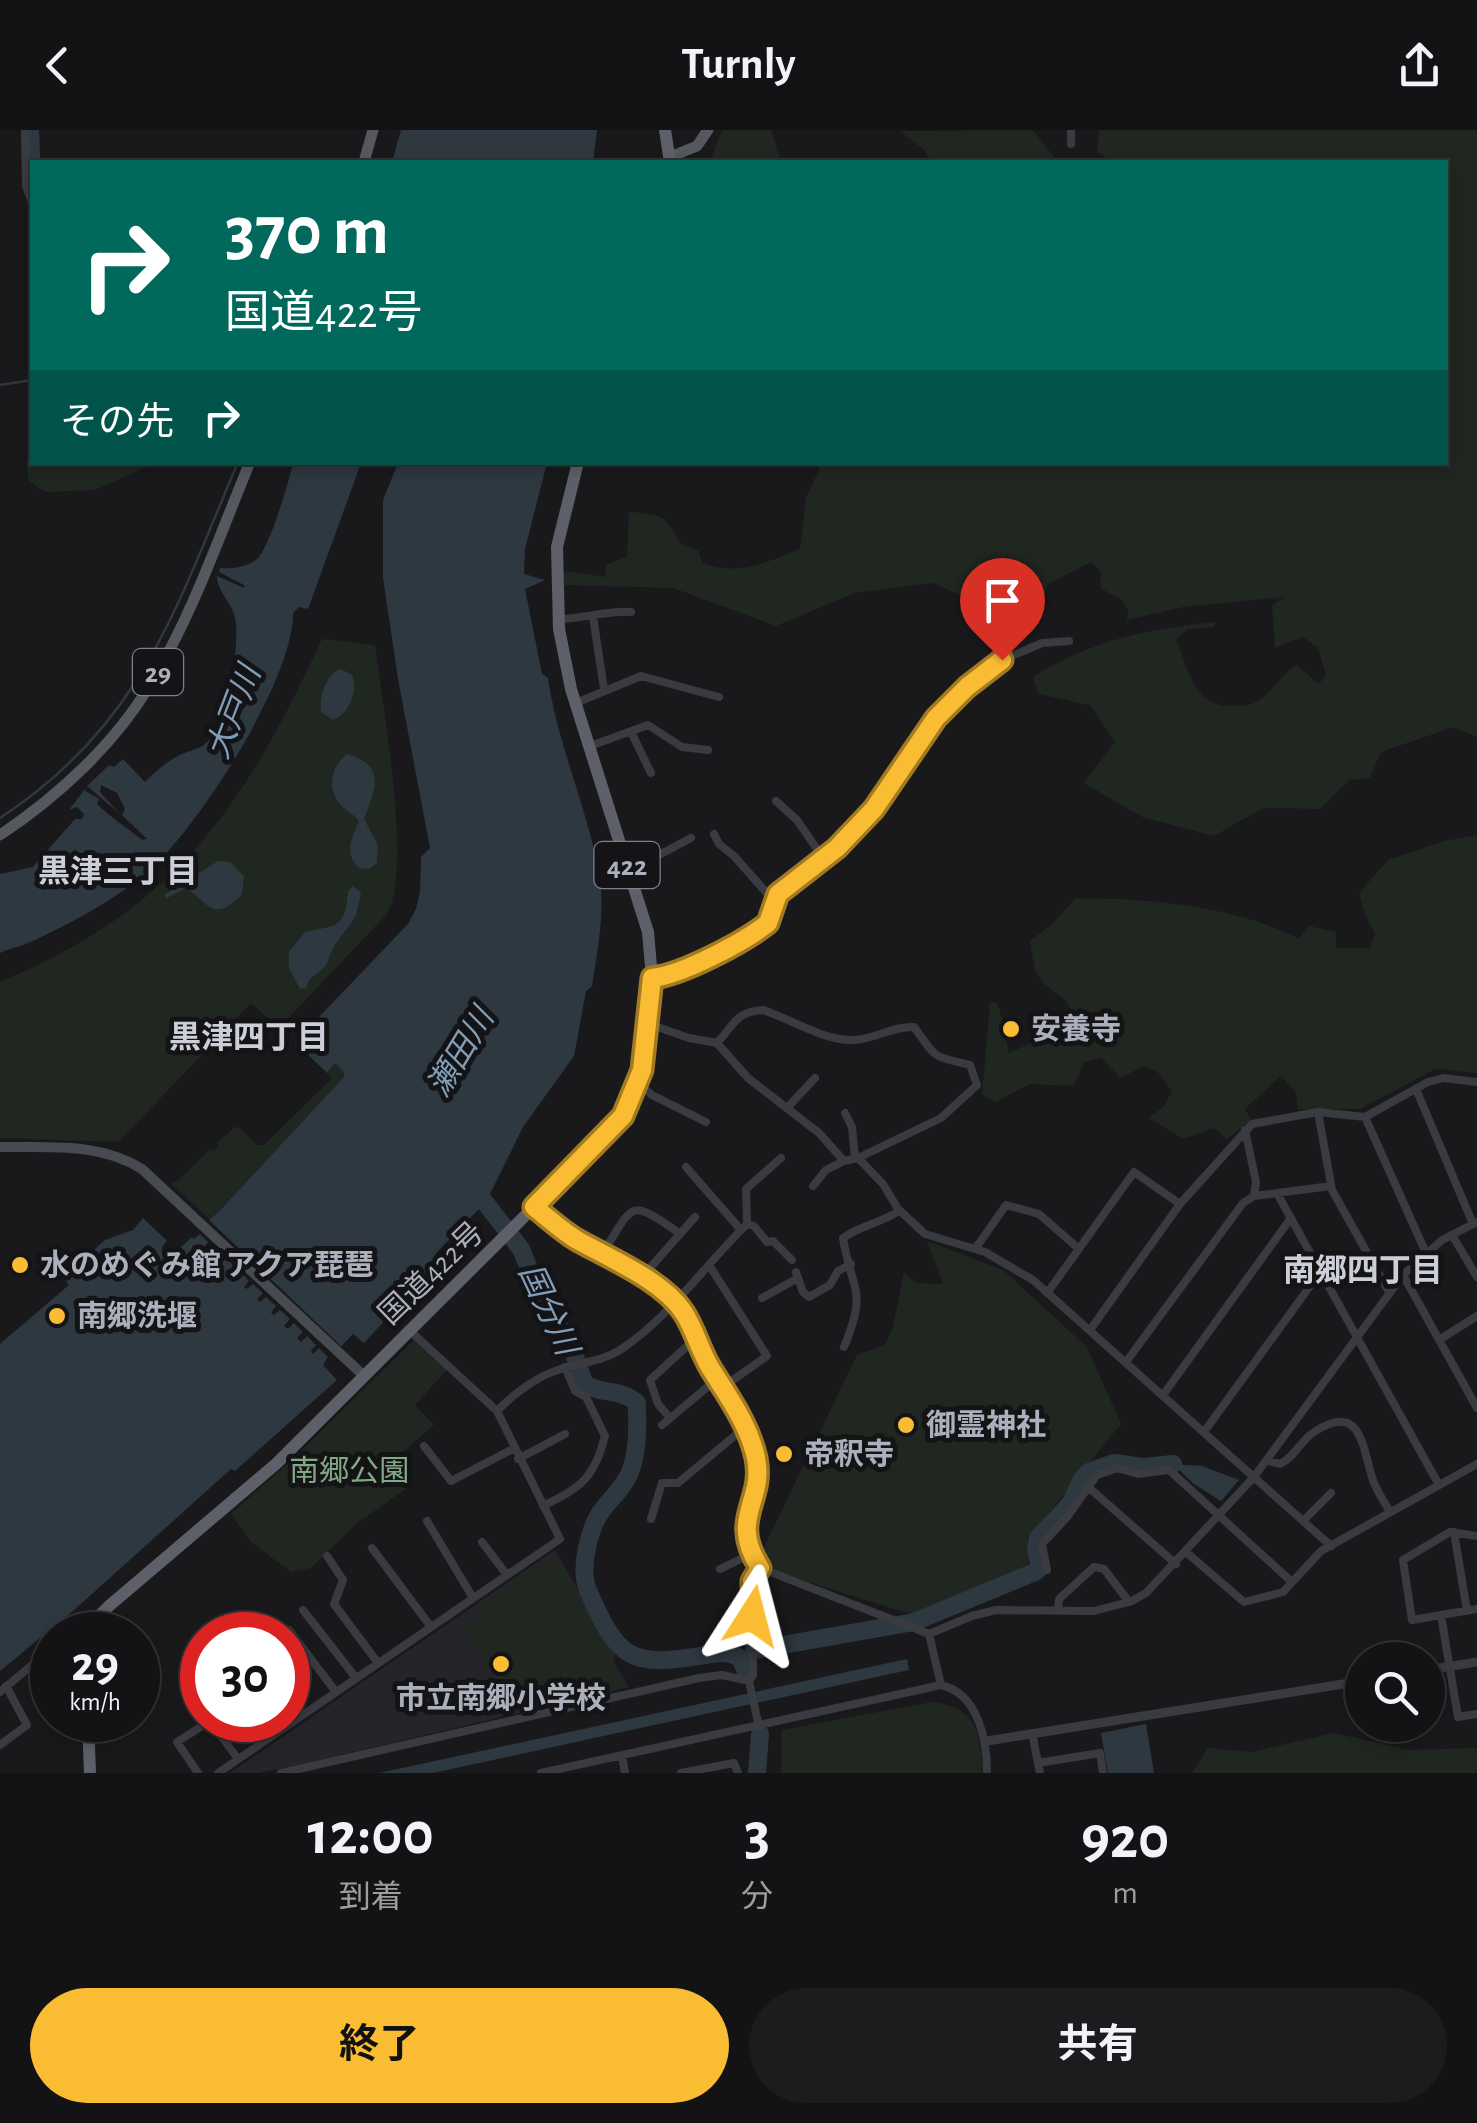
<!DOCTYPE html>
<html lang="ja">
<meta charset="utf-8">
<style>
:root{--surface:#131315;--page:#1c1c1e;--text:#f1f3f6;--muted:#9d9ea0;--line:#323234;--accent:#fabc33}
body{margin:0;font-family:"Alegreya Sans","Noto Sans JP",sans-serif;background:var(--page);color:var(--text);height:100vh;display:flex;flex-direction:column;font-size:38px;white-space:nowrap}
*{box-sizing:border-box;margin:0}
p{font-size:32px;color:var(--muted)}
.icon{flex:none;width:55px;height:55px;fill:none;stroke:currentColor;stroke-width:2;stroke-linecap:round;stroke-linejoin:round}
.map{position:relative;height:1643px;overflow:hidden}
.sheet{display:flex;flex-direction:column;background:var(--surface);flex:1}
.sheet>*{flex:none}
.hud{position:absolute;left:30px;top:30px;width:1418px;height:305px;border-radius:0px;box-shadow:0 5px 15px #0003,0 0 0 2px var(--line);background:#00695c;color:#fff;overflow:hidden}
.fabs{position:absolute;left:1345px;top:1512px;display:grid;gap:20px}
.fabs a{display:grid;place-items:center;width:100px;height:100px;border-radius:50%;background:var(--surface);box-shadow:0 5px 15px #0003,0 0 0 2px var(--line);font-size:50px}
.speed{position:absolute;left:30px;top:1482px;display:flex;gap:20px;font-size:50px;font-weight:700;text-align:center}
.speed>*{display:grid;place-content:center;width:130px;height:130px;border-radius:50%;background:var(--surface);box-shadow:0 5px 15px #0003,0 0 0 2px var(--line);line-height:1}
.speed small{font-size:25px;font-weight:400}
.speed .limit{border:15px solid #d22;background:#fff;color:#111}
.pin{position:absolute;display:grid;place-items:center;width:85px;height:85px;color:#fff;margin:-102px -42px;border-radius:50% 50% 50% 0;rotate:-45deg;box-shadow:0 0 10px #0007}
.pin .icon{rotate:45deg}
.me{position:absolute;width:110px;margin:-55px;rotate:9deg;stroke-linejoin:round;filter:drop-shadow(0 0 8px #0008)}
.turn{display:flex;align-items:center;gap:35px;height:210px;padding:0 30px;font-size:45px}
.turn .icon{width:130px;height:130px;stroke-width:2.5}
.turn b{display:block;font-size:70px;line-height:85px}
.then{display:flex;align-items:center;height:95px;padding:0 30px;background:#0003;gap:20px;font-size:38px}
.eta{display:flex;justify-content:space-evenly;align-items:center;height:170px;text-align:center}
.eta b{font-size:60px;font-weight:700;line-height:70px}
.button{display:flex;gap:20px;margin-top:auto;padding:20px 30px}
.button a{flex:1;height:115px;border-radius:60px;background:var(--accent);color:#111;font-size:40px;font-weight:700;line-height:115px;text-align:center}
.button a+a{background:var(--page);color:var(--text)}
header{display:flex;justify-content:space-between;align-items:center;height:130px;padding:0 30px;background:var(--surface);font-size:45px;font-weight:700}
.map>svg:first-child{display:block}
.built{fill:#252529}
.green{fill:#1f2720}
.water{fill:#2e3841}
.pier{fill:#19191c}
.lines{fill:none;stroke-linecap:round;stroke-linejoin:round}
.stream{stroke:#2e3841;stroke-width:2.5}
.river{stroke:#2e3841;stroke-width:18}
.minor{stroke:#3a3b41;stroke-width:8}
.tertiary{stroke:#3a3b41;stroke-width:9}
.secondary{stroke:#484a51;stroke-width:10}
.primary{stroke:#565860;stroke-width:11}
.trunk{stroke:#5e6069;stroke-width:12}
.route-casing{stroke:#a27a21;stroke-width:25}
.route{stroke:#fabc33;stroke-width:18}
.poi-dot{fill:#fabc33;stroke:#141417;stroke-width:4}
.labels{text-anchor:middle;stroke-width:10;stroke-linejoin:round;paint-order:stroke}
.shield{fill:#141417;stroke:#7e818a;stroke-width:2.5}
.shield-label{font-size:28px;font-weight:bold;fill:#abb0bc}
.poi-label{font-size:30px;font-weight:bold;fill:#abb0bc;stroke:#141417;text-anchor:start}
.street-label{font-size:30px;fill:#abb0bc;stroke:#141417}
.park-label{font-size:30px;fill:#82a885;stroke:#141417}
.water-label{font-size:32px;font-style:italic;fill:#819db8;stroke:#141417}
.neighbourhood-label{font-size:32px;font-weight:bold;fill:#cdcfd8;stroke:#141417}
</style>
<header><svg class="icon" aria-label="back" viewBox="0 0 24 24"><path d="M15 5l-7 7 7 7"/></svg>Turnly<svg class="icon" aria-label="share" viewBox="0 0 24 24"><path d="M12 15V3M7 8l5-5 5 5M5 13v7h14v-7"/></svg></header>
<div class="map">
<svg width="1477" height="1643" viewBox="0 0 1477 1643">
<rect width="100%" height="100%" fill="#19191c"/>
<!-- built -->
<path class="built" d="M555,1420L616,1525L613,1531L629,1557L302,1634L258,1643H230Z"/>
<!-- green -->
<path class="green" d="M722,0H771L782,32H710Z
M1033,0L1058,32H932L923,19L900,1Z
M1099,0H1477V607L1454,597L1381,622L1370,648L1349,650L1320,679L1263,678L1214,706L1142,687L1084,653L1115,612L1090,575L1038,564L1033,547C1092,510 1147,499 1216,492L1214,497L1188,499L1176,509C1188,537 1193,577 1232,576C1241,575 1249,576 1256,572C1273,562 1280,545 1297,535L1319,554L1326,545L1318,518L1303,507L1275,518L1272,475L1285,467L1183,477L1126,490L1129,483L1122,470L1100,458L1101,443L1091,432L1048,454L1045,465L1033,475L1022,467L993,480L933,453L855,463L776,496L673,458L564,455L561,445L566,441L606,447L605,435L627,427L629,382C663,384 665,385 681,414L699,421L702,433C737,447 767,432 800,419L806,368L822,333L1445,332V32H1111L1097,21Z
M32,327V332L153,334L95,360L45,362L29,351L26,330Z
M322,509L375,515C382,572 413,739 387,784L279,898L251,873L119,1012L0,1008V852C178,777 243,678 322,509Z
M1477,705V943L1435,939L1360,979H1298L1296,963L1281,946L1245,979L1251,990L1227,1009L1214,998L1183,1009L1149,988L1165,975L1172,961L1157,941L1143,936L1121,948L1101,928L1084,932L1074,956L1030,954L995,972L982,965L990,872L998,873L1009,923L1053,903L1067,912L1085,903L1065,870L1044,854L1035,840L1030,811L1051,795L1076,768C1153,769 1229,775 1299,808L1309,796L1336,802V818H1370L1375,803L1366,787L1359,763L1388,730L1444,711Z
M335,933L344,942V947L210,1090L171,1053L180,1049L210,1019L214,1021L219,1015L217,1012L237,996L258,1015H264L332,948L327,943Z
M927,1111L1003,1140L1087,1217L1121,1294L1028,1408V1445L920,1487L764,1438L765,1415L857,1225L885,1215L893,1197L904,1142L916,1153L943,1154Z
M415,1209L448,1239L415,1275L434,1295L395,1329L407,1358L356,1394L311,1438L291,1442L251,1412L231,1384L293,1329Z
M544,1431L561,1436L626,1556L518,1579L462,1498L482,1485L479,1478Z
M932,1572C977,1577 981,1603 982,1643H781L782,1600Z
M1334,1603L1410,1620L1477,1618V1643H1192L1208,1618L1251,1622Z"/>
<!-- water -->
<path class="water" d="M401,0H597L593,32H392Z
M293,333H361L308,479L299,477L293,483C294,549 197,700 147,742C115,770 73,792 35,810C23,816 10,818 0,823V744L33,737L75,689H82L84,684L77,677L69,680L84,660L99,669L97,674C111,688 126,697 142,710L147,709L122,685L125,679L117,663L101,655L100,662L119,683L87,656L109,635L114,637L123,629L145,652C156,641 167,631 182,624C188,621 199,619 204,615C227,597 241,516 235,488C232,472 217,462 217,446L244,458V455L219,442L220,438C233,439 250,437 259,427C272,409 288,355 293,333Z
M398,333H547L525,419L524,444L545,450L525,459L542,544L548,548C558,617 589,681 600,749C605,784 597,822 592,856L586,861L574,926L523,997L488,1068L502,1085L495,1092L480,1078L437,1122L423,1149L364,1213L353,1204L323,1235L337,1250L235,1341L231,1339L73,1481L0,1541V1214L69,1155L63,1148L105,1110L133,1100L143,1088L167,1111L162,1117V1125L170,1128L220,1080L344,947V942L335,933L327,943L295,912L408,794L416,779L420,761L421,727L430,718L398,549L383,448V370Z
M341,539L352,545C358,561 350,583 333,590L321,582C319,568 326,543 341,539Z
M347,624C388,635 374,662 364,689L378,715L377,733L369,739L359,738C343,723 352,708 359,691C354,684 347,682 341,675C326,658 331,637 347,624Z
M218,731L230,732L244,746L242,764C212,796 208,770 185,758L167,768L164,765Z
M353,756L361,763L356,786L334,816L325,837L309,850L306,858L300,859L289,838V822L305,802C337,795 345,799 348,761Z
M1173,1334L1202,1336L1239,1350L1221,1371L1194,1354Z
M907,1529L909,1540L493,1630L433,1643H379Z
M1146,1594L1154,1643H1108L1101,1603Z"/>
<!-- pier -->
<path class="pier" d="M207,1088L343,1218L326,1235L324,1233L328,1227L319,1218L313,1224L311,1221L316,1215L307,1206L301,1212L297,1208L303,1202L294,1193L288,1199L284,1196L290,1189L280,1180L274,1185L271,1183L276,1176L266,1167L260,1172L257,1169L263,1163L253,1154L247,1159L244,1157L249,1151L240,1142L234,1147L230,1144L236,1138L226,1128L220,1134L217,1131L223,1125L213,1116L207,1121L203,1118L208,1112L200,1104L194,1109L190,1106Z"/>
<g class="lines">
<!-- stream -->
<path class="stream" d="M0,255L32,250
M0,688C141,596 176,478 238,332"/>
<!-- river -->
<path class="river" d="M30,0L32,50
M484,1071L521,1119L542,1171L571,1215L584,1253C602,1266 619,1257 637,1273C637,1297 639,1319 630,1342C624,1357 613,1366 603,1379C589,1397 579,1439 588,1460C618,1530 631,1538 705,1525C719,1523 729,1520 741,1529L747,1545
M754,1520L914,1492L1035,1442L1040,1438L1036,1420L1038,1408L1070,1374L1082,1349L1089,1342L1114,1333L1143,1337L1173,1334
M757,1643L760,1604"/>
<!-- minor -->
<path class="minor" d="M25,0L26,56L32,72
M1071,14V0
M593,487L604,559
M559,489C583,489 607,480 631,482
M576,573L641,546L719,567
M631,602L651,643
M590,616L648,595L682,617L708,620
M776,671L797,690L823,728
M714,704L719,714L734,726L773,770
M629,741L691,708
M652,848C682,844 744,812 768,793L778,764L837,718L875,679L936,589L967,557L1002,530L1042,513L1069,511
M649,894L689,908L717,913L748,948L819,1003L844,1031L858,1028L941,988L977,955L970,935C929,925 938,929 914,897C892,896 874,910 853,910C824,911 791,889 763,880C735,882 735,894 717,913
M638,953L652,965L706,992
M1416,959L1473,1094
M787,978L815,948
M1318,982L1332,1060L1389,1162
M845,983L852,997L855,1027
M1365,987L1426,1123
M1245,1000L1256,1052L1254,1066
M858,1028L883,1054L898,1079L925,1104L985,1122L1033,1150L1331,1416
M686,1037L741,1100
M813,1056L826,1040L844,1031
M1278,1065L1439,1355
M534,1077C548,1088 562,1101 577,1110C609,1128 664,1151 684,1183C695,1200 699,1221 711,1239C728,1266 749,1295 756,1328C765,1373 728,1388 760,1438L752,1451L753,1545L749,1551L759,1597
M747,1094L754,1096L767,1112L773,1111L792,1130
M1452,1105L1477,1147
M975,1119L1006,1075L1039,1084L1079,1119
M603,1123C634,1073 629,1068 679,1103
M709,1135L767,1226L723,1257
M796,1142L803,1162L809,1167L830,1155L838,1141L851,1134
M1403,1145L1477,1278
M642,1147L695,1087
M1048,1162L1134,1042L1180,1074
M762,1168L798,1148
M1090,1200L1180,1074L1252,994L1318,982L1365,987L1428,952L1443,948L1477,952
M1439,1210L1477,1186
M844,1217C868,1159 852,1163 843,1108C861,1095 881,1093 899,1081
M1126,1232L1243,1073L1254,1066L1331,1056
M1163,1265L1291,1088
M497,1281C514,1264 537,1246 561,1239C581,1232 601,1232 620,1220C668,1189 706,1134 747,1094L746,1059L781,1028
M670,1288L658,1274L650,1250L696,1208
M662,1295L717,1249
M1204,1302L1321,1141
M424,1316L451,1351L513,1319
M518,1329L565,1304
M1269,1331L1280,1334C1295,1327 1300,1311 1314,1302C1360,1272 1362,1314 1372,1347C1375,1359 1384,1371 1390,1382
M1087,1356L1176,1434
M543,1376C581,1357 594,1349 605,1306L586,1267L575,1261L565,1237
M651,1389L662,1353H678L744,1298
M427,1391L473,1468
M1303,1391L1331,1363
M1454,1402L1467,1481
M1477,1406L1450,1402L1403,1430L1412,1490L1477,1479
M482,1412L507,1445
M372,1418L431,1497
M1186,1422L1244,1472L1283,1462L1321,1421L1477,1334
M327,1426L343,1450L334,1474L378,1533
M760,1438L929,1504
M720,1439L751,1424
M1047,1440L1042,1414L1068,1386L1097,1345L1118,1338L1138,1344L1169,1340L1292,1452
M303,1480L356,1548
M1058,1480L1059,1469L1094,1437L1104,1439L1129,1472
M1441,1485L1458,1587L1477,1584
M289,1500L336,1562
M69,1505L88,1500
M941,1555L929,1504L972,1486L996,1480L1094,1481L1132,1471L1146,1463L1254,1347L1403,1145L1442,1110L1477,1092
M0,1562L52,1518
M1032,1603L1040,1643
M0,1615L27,1595L6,1556
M622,1626L625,1643
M1038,1633L1100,1623L1103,1643
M198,1643L177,1612L210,1591L238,1629
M218,1643L560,1409L497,1281L408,1199
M281,1643L699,1548L722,1545L749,1551
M541,1643L941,1555C979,1564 987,1611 987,1643
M681,1643L734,1633L738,1643"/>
<!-- tertiary -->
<path class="tertiary" d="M1428,1540L1477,1532
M987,1611L1362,1551"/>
<!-- secondary -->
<path class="secondary" d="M0,1017C50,1018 99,1012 142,1039L363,1245"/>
<!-- primary -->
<path class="primary" d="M670,27L697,16L708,0
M364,32L373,0
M0,705C57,667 114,615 150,555C192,486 219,407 250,332"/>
<!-- trunk -->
<path class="trunk" d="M665,0L670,32
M87,1505L92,1493L109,1476L277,1333L597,1014L623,986L634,965L642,941L652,848L648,802L571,559L559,499L557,417L578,332
M88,1590L90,1643"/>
</g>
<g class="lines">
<!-- route casing -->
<g class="route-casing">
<path id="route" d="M752,1486V1451L760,1438C728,1387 765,1373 756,1328C749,1295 728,1266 711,1239C700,1221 695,1200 684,1183C664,1151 609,1128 577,1110C562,1101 548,1088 534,1077L623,986L642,940L652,848C682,845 744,812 768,793L778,764L837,718L874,679L936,588L967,557L1002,530"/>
</g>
<!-- route -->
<use href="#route" class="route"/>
</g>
<!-- markers -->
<g class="poi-dot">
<circle cx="1011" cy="899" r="10"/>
<circle cx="20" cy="1135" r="10"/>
<circle cx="57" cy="1186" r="10"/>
<circle cx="906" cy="1295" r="10"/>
<circle cx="784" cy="1324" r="10"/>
<circle cx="501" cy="1534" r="10"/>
</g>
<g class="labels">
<!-- shield labels -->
<g class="shield">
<rect x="133" y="519" width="50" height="46" rx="8"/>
<rect x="594.5" y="712" width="65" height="46" rx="8"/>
</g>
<g class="shield-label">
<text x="158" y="552">29</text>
<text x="627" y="745">422</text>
</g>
<!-- poi labels -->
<g class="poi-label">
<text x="1031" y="909">安養寺</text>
<text x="40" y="1145">水のめぐみ館 アクア琵琶</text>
<text x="77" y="1196">南郷洗堰</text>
<text x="926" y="1305">御霊神社</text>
<text x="804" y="1334">帝釈寺</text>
<text x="501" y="1578" text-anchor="middle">市立南郷小学校</text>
</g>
<!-- street labels -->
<g class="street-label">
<text transform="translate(431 1143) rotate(-44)" y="10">国道422号</text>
</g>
<!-- park labels -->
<g class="park-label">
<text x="349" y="1351">南郷公園</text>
</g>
<!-- water labels -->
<g class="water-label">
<text transform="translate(233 582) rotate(-69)" y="11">大戸川</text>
<text transform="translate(460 922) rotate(-59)" y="11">瀬田川</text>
<text transform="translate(549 1179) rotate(65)" y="11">国分川</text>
</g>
<!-- neighbourhood labels -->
<g class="neighbourhood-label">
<text x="118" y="752">黒津三丁目</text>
<text x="249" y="918">黒津四丁目</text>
<text x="1363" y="1151">南郷四丁目</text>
</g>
</g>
</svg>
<div class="fabs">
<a><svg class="icon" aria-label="search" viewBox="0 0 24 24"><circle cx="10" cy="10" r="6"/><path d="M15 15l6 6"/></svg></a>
</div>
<div class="speed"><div>29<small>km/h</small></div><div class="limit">30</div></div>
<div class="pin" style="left:1002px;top:530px;background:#d93025"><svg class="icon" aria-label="arrive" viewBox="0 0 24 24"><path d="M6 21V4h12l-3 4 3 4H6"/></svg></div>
<svg class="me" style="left:752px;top:1486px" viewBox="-20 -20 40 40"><path d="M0-17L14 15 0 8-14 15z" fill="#fabc33" stroke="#fff" stroke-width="4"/></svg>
<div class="hud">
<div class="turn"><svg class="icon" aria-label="right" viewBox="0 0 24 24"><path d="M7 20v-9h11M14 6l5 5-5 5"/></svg><div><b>370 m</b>国道422号</div></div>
<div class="then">その先<svg class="icon" aria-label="right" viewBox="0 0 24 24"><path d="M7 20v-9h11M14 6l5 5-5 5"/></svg></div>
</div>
</div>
<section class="sheet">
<div class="eta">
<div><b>12:00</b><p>到着</p></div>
<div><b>3</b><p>分</p></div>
<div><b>920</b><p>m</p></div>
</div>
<div class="button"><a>終了</a><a>共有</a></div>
</section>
